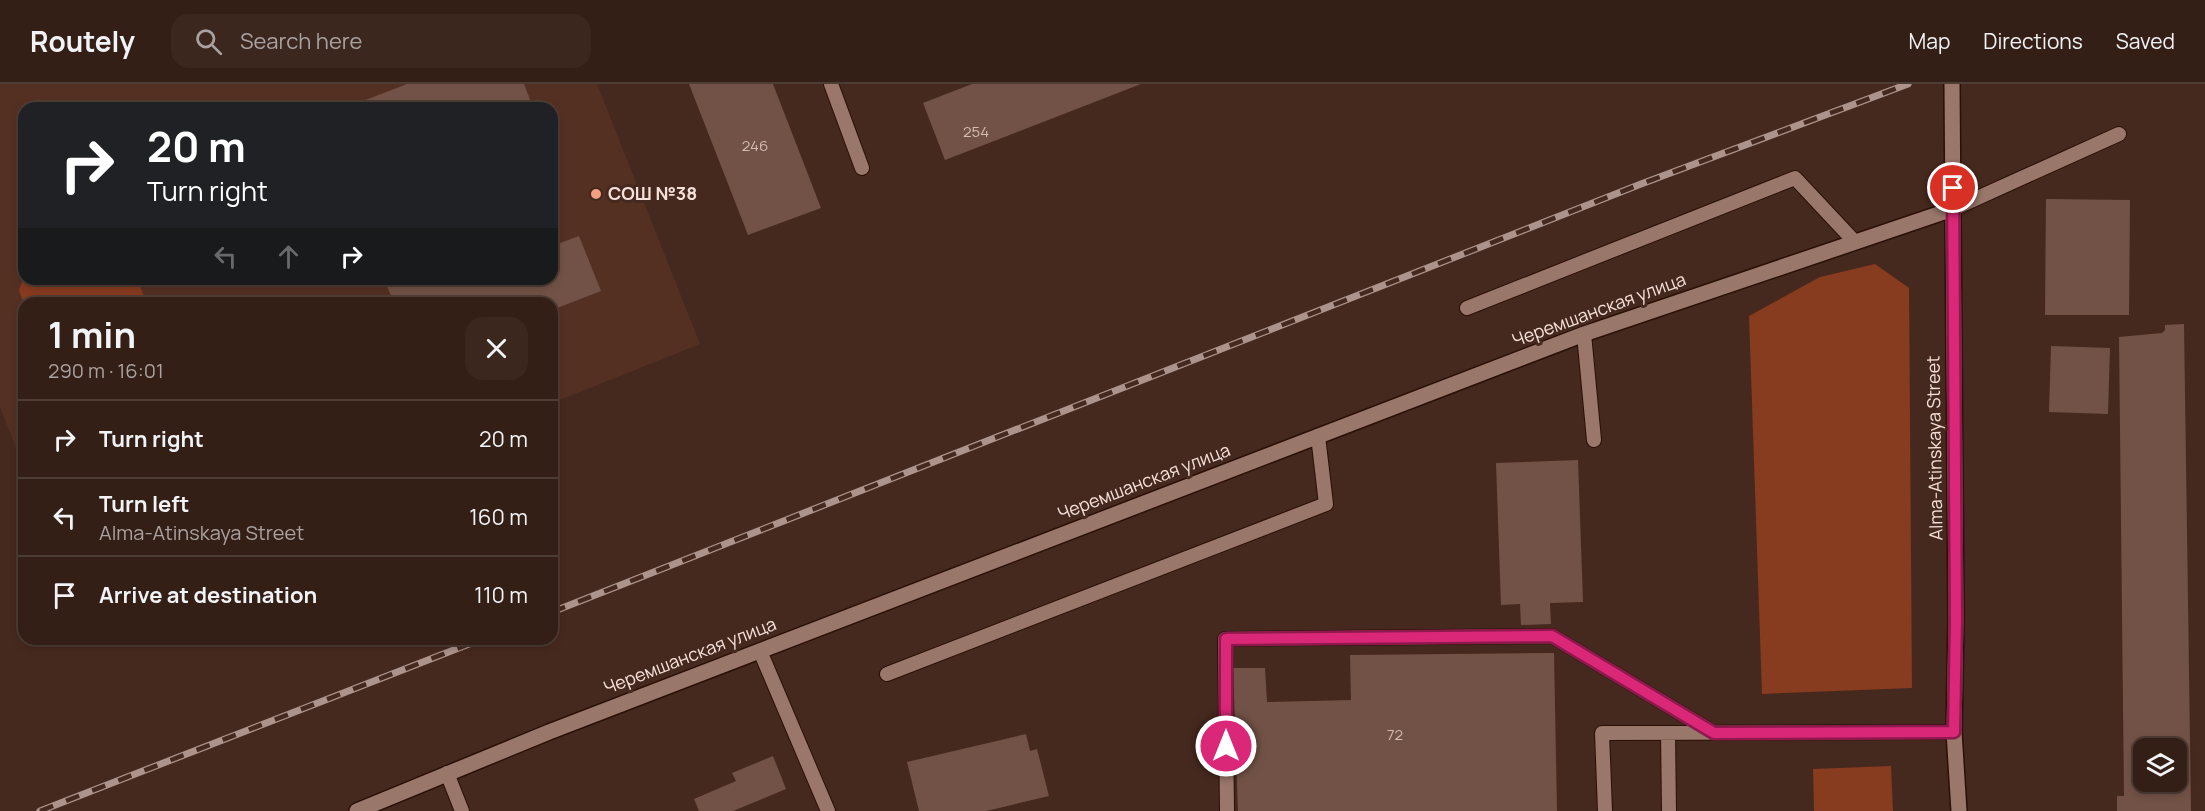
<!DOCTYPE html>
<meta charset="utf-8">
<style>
:root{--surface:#341f16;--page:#3c271f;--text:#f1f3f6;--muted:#a9a2a1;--line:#4e3d35}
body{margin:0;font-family:Manrope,sans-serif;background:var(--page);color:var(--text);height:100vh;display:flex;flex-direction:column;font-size:22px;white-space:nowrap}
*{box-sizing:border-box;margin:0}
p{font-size:20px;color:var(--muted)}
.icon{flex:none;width:33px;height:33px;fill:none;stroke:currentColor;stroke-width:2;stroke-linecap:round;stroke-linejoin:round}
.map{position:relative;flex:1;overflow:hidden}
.side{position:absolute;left:18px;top:213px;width:540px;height:348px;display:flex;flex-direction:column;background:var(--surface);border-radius:18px;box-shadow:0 3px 9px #0003,0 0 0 2px var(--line)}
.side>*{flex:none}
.guide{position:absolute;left:18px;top:18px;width:540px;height:183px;border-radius:18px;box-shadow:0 3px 9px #0003,0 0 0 2px var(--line);background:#202124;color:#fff;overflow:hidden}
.buttons{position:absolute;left:2133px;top:654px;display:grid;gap:12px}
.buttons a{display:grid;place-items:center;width:54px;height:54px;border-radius:12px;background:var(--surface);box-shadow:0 3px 9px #0003,0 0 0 2px var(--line);font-size:30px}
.pin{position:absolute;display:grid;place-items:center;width:51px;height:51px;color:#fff;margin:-26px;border:3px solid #fff;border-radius:50%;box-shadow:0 2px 6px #0007}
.me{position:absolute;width:66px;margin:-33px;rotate:0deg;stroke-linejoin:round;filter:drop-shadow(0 0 4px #0008)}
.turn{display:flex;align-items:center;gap:21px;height:126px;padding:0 30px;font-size:27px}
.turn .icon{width:78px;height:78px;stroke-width:2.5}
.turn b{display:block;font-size:42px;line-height:51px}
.lanes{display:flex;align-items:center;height:57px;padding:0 30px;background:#0003;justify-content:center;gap:30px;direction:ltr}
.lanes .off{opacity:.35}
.round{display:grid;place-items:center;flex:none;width:63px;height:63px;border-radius:18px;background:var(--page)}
.headline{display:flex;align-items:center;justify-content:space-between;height:102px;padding:0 30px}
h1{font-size:36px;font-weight:700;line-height:45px}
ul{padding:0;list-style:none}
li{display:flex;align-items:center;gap:18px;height:78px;padding:0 30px;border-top:2px solid var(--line)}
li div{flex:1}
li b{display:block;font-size:22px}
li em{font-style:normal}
header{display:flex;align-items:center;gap:36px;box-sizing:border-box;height:84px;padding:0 30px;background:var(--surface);border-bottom:2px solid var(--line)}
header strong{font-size:28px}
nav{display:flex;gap:33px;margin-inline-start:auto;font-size:21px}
.search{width:420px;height:54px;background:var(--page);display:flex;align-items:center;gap:15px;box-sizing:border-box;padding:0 21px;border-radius:18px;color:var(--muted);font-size:22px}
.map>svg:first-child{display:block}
.built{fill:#543023;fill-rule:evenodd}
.green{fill:#873b1f}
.building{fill:#725246;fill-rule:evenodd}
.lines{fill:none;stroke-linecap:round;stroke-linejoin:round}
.service-casing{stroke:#2b1007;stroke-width:16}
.minor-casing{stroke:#2b1007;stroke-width:18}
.tertiary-casing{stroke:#2b1007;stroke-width:18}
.service{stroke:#9a776b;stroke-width:14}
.minor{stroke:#9a776b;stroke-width:15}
.tertiary{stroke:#9a776b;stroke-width:15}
.rail-casing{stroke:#ac948c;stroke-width:7}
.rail{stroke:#46291e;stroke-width:4.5;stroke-dasharray:14;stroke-linecap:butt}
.route-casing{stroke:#8e194d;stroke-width:15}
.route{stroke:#db2777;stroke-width:10}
.poi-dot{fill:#f39f82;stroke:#46291e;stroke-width:2}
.labels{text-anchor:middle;stroke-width:6;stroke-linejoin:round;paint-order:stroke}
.number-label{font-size:15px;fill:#d4bdb5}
.poi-label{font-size:18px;font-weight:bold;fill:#f5e1da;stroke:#46291e;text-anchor:start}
.street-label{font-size:18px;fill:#f5e1da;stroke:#46291e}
</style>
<header>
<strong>Routely</strong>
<div class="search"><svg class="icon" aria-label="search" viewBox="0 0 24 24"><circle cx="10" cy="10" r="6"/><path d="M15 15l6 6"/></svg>Search here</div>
<nav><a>Map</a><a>Directions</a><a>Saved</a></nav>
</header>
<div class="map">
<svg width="2205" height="727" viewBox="0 0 2205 727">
<rect width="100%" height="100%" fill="#46291e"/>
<!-- built -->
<path class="built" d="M0,0H597L700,260L552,319V219H24V383L0,323ZM24,24H552V195H24Z"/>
<!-- green -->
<path class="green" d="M1875,180L1909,204L1912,604L1762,610L1749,232L1820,193Z
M24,193V195H137L147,219L24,220L19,206Z
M1891,682L1893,727H1814L1813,685Z"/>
<!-- building -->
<path class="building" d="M407,0H524L531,18L514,24H345Z
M689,0H773L821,124L748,151Z
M972,0H1141L945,76L923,19Z
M2046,115L2130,116L2129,231H2045Z
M579,152L601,207L552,226V219H394L384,195H445L448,202L466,195H552V162Z
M2184,240L2191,727H2117V712H2124L2119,253L2162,249L2165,246V241ZM2144,664H2176V698H2144Z
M2051,262L2110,264L2108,330L2049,328Z
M1578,376L1583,518L1550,519L1551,540L1521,541L1520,520L1501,521L1496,379Z
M1554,569L1557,727H1238L1233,584H1265L1267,618L1351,616L1350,571Z
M1026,650L1030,667L1037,665L1049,712L986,727H919L907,678Z
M773,672L786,705L733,727H699L694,715L736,697L732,689Z"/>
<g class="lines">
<!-- service casing -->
<g class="service-casing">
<path id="service" d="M831,0L862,84
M1953,125L2119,50
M1467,224L1795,94L1854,157
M1584,250L1594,356
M760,567L828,727
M887,590L1326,420L1318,352
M1668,649L1669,727
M447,689L462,727
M1227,727L1225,555L1552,552L1714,649
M1605,727L1602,649L1954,648"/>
</g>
<!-- minor casing -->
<g class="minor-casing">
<path id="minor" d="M357,727L549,648L1584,250L1953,125"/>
</g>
<!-- tertiary casing -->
<g class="tertiary-casing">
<path id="tertiary" d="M1952,0L1956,535L1954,648L1959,727"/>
</g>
<!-- service -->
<use href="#service" class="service"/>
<!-- minor -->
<use href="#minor" class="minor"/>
<!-- tertiary -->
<use href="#tertiary" class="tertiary"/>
<!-- rail casing -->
<g class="rail-casing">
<path id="rail" d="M552,528L1641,100L1908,0
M40,727L482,555"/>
</g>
<!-- rail -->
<use href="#rail" class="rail"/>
</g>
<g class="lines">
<!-- route casing -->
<g class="route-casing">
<path id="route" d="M1226,662V555L1552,552L1714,649L1954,648L1956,535L1953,104"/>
</g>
<!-- route -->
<use href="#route" class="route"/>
</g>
<!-- markers -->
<circle class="poi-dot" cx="596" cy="110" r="6"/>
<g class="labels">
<!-- number labels -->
<g class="number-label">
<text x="976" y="53">254</text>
<text x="755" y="67">246</text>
<text x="1395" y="656">72</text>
</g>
<!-- poi labels -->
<g class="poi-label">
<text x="608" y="116">СОШ №38</text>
</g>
<!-- street labels -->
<g class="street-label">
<text transform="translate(1599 226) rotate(-20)" y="6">Черемшанская улица</text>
<text transform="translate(1935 364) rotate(-91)" y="6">Alma-Atinskaya Street</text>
<text transform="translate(1144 398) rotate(-21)" y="6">Черемшанская улица</text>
<text transform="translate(690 572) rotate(-21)" y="6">Черемшанская улица</text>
</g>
</g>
</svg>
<div class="buttons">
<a><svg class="icon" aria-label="layers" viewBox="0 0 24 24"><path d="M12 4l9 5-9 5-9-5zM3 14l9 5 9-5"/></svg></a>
</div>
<div class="pin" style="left:1953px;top:104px;background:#d93025"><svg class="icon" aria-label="arrive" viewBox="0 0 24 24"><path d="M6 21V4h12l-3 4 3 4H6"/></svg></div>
<svg class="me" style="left:1226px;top:662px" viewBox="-20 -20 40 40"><circle r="17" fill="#db2777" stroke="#fff" stroke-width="3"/><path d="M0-11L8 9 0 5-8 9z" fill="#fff"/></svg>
<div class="guide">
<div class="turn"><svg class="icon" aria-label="right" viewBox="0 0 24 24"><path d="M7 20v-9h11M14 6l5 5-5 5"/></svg><div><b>20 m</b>Turn right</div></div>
<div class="lanes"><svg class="icon off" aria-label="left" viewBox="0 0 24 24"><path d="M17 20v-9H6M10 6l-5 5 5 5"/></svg><svg class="icon off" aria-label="ahead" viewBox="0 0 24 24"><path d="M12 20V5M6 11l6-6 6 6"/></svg><svg class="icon" aria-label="right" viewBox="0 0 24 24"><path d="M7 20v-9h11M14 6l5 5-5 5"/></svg></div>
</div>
<section class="side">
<div class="headline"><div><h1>1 min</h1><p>290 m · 16:01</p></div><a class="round"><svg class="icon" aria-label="close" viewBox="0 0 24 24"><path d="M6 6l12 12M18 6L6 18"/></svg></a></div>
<ul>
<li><svg class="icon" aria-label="right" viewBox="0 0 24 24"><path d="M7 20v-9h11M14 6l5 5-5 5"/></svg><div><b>Turn right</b></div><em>20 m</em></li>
<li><svg class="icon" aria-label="left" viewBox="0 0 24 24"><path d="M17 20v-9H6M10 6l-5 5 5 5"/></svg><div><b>Turn left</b><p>Alma-Atinskaya Street</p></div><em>160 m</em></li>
<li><svg class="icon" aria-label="arrive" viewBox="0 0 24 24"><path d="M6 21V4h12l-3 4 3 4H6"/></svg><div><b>Arrive at destination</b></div><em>110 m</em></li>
</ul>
</section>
</div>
